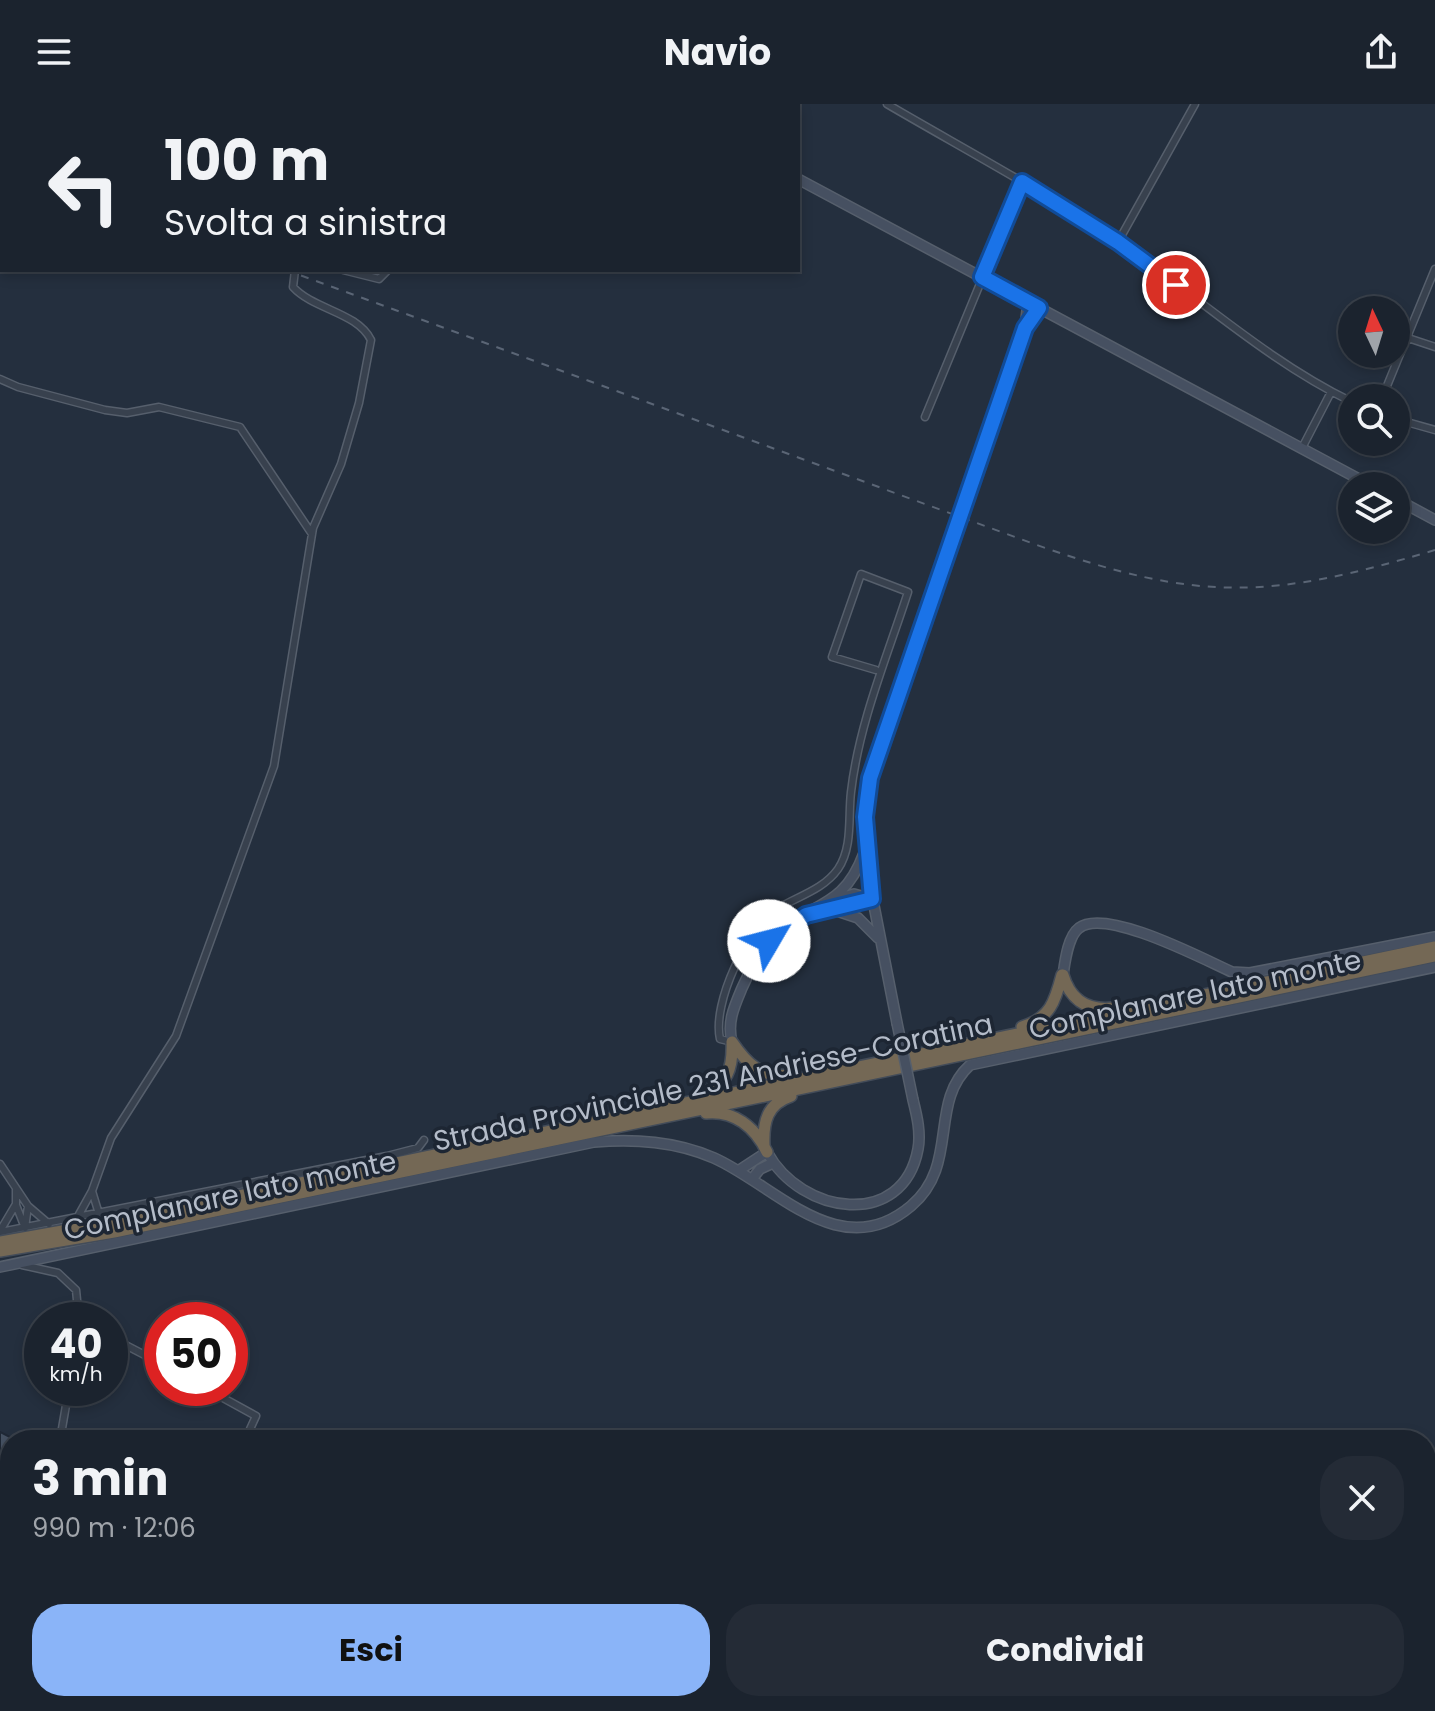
<!DOCTYPE html>
<html lang="it">
<meta charset="utf-8">
<style>
:root{--surface:#1b232e;--page:#242b36;--text:#f1f3f6;--muted:#a0a4aa;--line:#39404a;--accent:#8ab4f8}
body{margin:0;font-family:Poppins,sans-serif;background:var(--page);color:var(--text);height:100vh;display:flex;flex-direction:column;font-size:30px;white-space:nowrap}
*{box-sizing:border-box;margin:0}
p{font-size:26px;color:var(--muted)}
.icon{flex:none;width:44px;height:44px;fill:none;stroke:currentColor;stroke-width:2;stroke-linecap:round;stroke-linejoin:round}
.map{position:relative;flex:1;overflow:hidden}
.panel{position:absolute;left:0px;top:1326px;width:1436px;height:282px;display:flex;flex-direction:column;background:var(--surface);border-radius:32px 32px 0 0;box-shadow:0 4px 12px #0003,0 0 0 2px var(--line)}
.panel>*{flex:none}
.banner{position:absolute;left:0px;top:0px;width:800px;height:168px;box-shadow:0 4px 12px #0003,0 0 0 2px var(--line);background:#1b232e;color:var(--text);overflow:hidden}
.needle{width:52px;rotate:356deg}
.buttons{position:absolute;left:1338px;top:192px;display:grid;gap:16px}
.buttons a{display:grid;place-items:center;width:72px;height:72px;border-radius:50%;background:var(--surface);box-shadow:0 4px 12px #0003,0 0 0 2px var(--line);font-size:40px}
.speed{position:absolute;left:24px;top:1198px;display:flex;gap:16px;font-size:40px;font-weight:700;text-align:center}
.speed>*{display:grid;place-content:center;width:104px;height:104px;border-radius:50%;background:var(--surface);box-shadow:0 4px 12px #0003,0 0 0 2px var(--line);line-height:1}
.speed small{font-size:20px;font-weight:400}
.speed .limit{border:12px solid #d22;background:#fff;color:#111}
.pin{position:absolute;display:grid;place-items:center;width:68px;height:68px;color:#fff;margin:-34px;border:4px solid #fff;border-radius:50%;box-shadow:0 2px 8px #0007}
.me{position:absolute;width:88px;margin:-44px;rotate:53deg;stroke-linejoin:round;filter:drop-shadow(0 0 6px #0008)}
.turn{display:flex;align-items:center;gap:28px;height:168px;padding:0 32px;font-size:36px}
.turn .icon{width:104px;height:104px;stroke-width:2.5}
.turn b{display:block;font-size:56px;line-height:68px}
.round{display:grid;place-items:center;flex:none;width:84px;height:84px;border-radius:32px;background:var(--page)}
.headline{display:flex;align-items:center;justify-content:space-between;height:136px;padding:0 32px}
h1{font-size:48px;font-weight:700;line-height:60px}
.action{display:flex;gap:16px;margin-top:auto;padding:16px 32px}
.action a{flex:1;height:92px;border-radius:32px;background:var(--accent);color:#111;font-size:32px;font-weight:700;line-height:92px;text-align:center}
.action a+a{background:var(--page);color:var(--text)}
header{display:flex;justify-content:space-between;align-items:center;height:104px;padding:0 32px;background:var(--surface);font-size:36px;font-weight:700}
.map>svg:first-child{display:block}
.building{fill:#455162;stroke:#1f2835;stroke-width:2}
.lines{fill:none;stroke-linecap:round;stroke-linejoin:round}
.street-casing{stroke:#565f6c;stroke-width:9}
.secondary-casing{stroke:#565f6c;stroke-width:12}
.highway-casing{stroke:#434c59;stroke-width:14}
.street{stroke:#38414e;stroke-width:6}
.secondary{stroke:#465061;stroke-width:9}
.highway{stroke:#746855;stroke-width:11}
.rail{stroke:#5a6575;stroke-width:2;stroke-dasharray:8 8;stroke-linecap:butt}
.secondary-bridge-casing{stroke:#565f6c;stroke-width:12;stroke-linecap:butt}
.secondary-bridge{stroke:#465061;stroke-width:9}
.route-casing{stroke:#114b97;stroke-width:20}
.route{stroke:#1a73e8;stroke-width:14}
.labels{text-anchor:middle;stroke-width:7;stroke-linejoin:round;paint-order:stroke}
.street-label{font-size:28px;fill:#b4bcc9;stroke:#1d2633}
</style>
<header><svg class="icon" aria-label="menu" viewBox="0 0 24 24"><path d="M4 6h16M4 12h16M4 18h16"/></svg>Navio<svg class="icon" aria-label="share" viewBox="0 0 24 24"><path d="M12 15V3M7 8l5-5 5 5M5 13v7h14v-7"/></svg></header>
<div class="map">
<svg width="1435" height="1607" viewBox="0 0 1435 1607">
<rect width="100%" height="100%" fill="#242f3e"/>
<!-- building -->
<path class="building" d="M0,1328L10,1333V1372L0,1366Z"/>
<g class="lines">
<!-- street casing -->
<g class="street-casing">
<path id="street" d="M887,0C964,45 1043,87 1117,137C1196,191 1266,256 1352,298
M438,2V0
M1118,138L1195,0
M343,166L379,175L388,166
M1408,234L1435,243
M0,275L18,283L105,306L127,309L159,303L240,323L312,430
M1382,294L1435,165
M925,313L1022,78
M1396,315L1435,326
M1302,344L1331,288
M732,938L720,935C712,899 747,825 777,805C798,792 823,786 838,765C853,743 848,713 851,688C859,619 887,553 908,488L861,470L832,553L876,566
M0,1060L28,1102L25,1124
M92,1087L99,1110
M16,1101L25,1124
M28,1102L49,1120
M77,1114L92,1087L111,1034L176,932L274,662L313,424L341,360L359,299L371,236C357,208 314,206 293,183L295,166
M0,1127L16,1100V1085
M0,1128L387,1052L418,1044L424,1036
M22,1161L58,1169L76,1186L79,1216
M110,1233L162,1260
M205,1284L256,1312L245,1336
M60,1336L69,1284
M0,1563L10,1531
M369,1598L376,1607"/>
</g>
<!-- secondary casing -->
<g class="secondary-casing">
<path id="secondary" d="M658,0L661,2
M798,75L1372,382
M972,376L1025,224L1028,198
M1396,395L1435,416
M836,795L854,790L872,795
M836,804L872,795
M831,805L858,814L878,834
M1063,871C1065,857 1068,832 1079,824C1105,803 1203,855 1232,868L1250,869L1435,833
M897,919L868,771L865,713L870,674L880,639L942,461
M732,938C727,918 734,903 742,884C751,865 759,846 775,831C812,797 843,806 864,749
M738,1067L767,1048C801,1111 903,1126 918,1045C921,1029 917,1012 913,996
M752,1075L760,1065L773,1059
M0,1163L594,1038C635,1035 675,1037 714,1054C775,1081 840,1162 911,1102C960,1061 928,999 970,961L1435,863"/>
</g>
<!-- highway casing -->
<g class="highway-casing">
<path id="highway" d="M1063,871C1070,895 1086,907 1113,904
M1022,923C1050,914 1055,898 1062,871
M732,938C747,960 761,974 789,971
M701,989C728,982 733,964 732,938
M706,1009C734,1006 755,1023 767,1048
M764,1041C763,1018 767,1000 791,992
M0,1138L113,1118L1435,843
M0,1147L114,1128L1435,852"/>
</g>
<!-- street -->
<use href="#street" class="street"/>
<!-- secondary -->
<use href="#secondary" class="secondary"/>
<!-- highway -->
<use href="#highway" class="highway"/>
<!-- rail -->
<path class="rail" d="M0,29L2,30
M286,166L1037,441C1199,499 1272,495 1435,446"/>
<!-- secondary-bridge casing -->
<g class="secondary-bridge-casing">
<path id="secondary-bridge" d="M942,461L972,376
M897,919L913,996"/>
</g>
<!-- secondary-bridge -->
<use href="#secondary-bridge" class="secondary-bridge"/>
</g>
<g class="lines">
<!-- route casing -->
<g class="route-casing">
<path id="route" d="M769,837L806,811L872,795L865,713L870,674L1025,224L1039,204L982,173L1022,78L1118,138L1176,181"/>
</g>
<!-- route -->
<use href="#route" class="route"/>
</g>
<g class="labels">
<!-- street labels -->
<g class="street-label">
<text transform="translate(1195 890) rotate(-12)" y="10">Complanare lato monte</text>
<text transform="translate(713 978) rotate(-12)" y="10">Strada Provinciale 231 Andriese-Coratina</text>
<text transform="translate(230 1091) rotate(-12)" y="10">Complanare lato monte</text>
</g>
</g>
</svg>
<div class="buttons">
<a><svg class="needle" viewBox="-14 -14 28 28"><path d="M0-13l5 13h-10z" fill="#e53935"/><path d="M0 13l5-13h-10z" fill="#a0a4aa"/></svg></a>
<a><svg class="icon" aria-label="search" viewBox="0 0 24 24"><circle cx="10" cy="10" r="6"/><path d="M15 15l6 6"/></svg></a>
<a><svg class="icon" aria-label="layers" viewBox="0 0 24 24"><path d="M12 4l9 5-9 5-9-5zM3 14l9 5 9-5"/></svg></a>
</div>
<div class="speed"><div>40<small>km/h</small></div><div class="limit">50</div></div>
<div class="pin" style="left:1176px;top:181px;background:#d93025"><svg class="icon" aria-label="arrive" viewBox="0 0 24 24"><path d="M6 21V4h12l-3 4 3 4H6"/></svg></div>
<svg class="me" style="left:769px;top:837px" viewBox="-20 -20 40 40"><circle r="19" fill="#fff"/><path d="M0-13L10 11 0 6-10 11z" fill="#1a73e8"/></svg>
<div class="banner">
<div class="turn"><svg class="icon" aria-label="left" viewBox="0 0 24 24"><path d="M17 20v-9H6M10 6l-5 5 5 5"/></svg><div><b>100 m</b>Svolta a sinistra</div></div>
</div>
<section class="panel">
<div class="headline"><div><h1>3 min</h1><p>990 m · 12:06</p></div><a class="round"><svg class="icon" aria-label="close" viewBox="0 0 24 24"><path d="M6 6l12 12M18 6L6 18"/></svg></a></div>
<div class="action"><a>Esci</a><a>Condividi</a></div>
</section>
</div>
